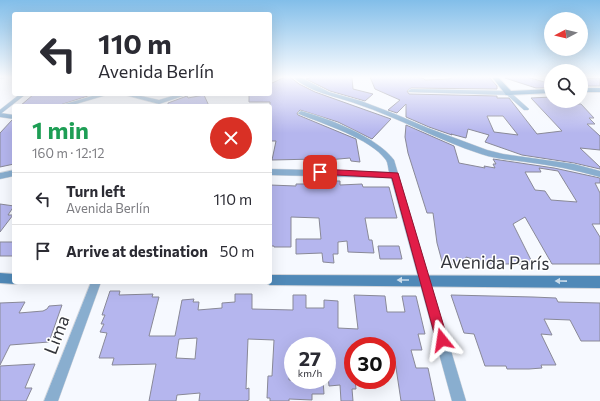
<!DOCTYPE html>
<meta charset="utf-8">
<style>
:root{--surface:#fff;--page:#f2f2f3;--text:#2b2b33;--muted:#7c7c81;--line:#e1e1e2}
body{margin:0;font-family:Commissioner,sans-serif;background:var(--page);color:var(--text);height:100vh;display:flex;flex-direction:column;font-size:15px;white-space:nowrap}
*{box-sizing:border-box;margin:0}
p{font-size:13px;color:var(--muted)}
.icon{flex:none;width:22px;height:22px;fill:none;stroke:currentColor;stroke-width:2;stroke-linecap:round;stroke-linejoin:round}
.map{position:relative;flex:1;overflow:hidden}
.details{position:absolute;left:12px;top:104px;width:260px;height:180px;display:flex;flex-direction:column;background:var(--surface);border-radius:4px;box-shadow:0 4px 16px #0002}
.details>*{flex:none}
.hud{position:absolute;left:12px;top:12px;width:260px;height:84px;border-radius:4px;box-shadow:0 4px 16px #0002;background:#fff;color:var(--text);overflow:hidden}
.needle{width:26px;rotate:263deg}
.fabs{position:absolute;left:544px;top:12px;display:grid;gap:8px}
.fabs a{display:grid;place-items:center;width:44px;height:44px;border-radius:50%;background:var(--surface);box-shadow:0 4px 16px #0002;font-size:20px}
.speed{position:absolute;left:284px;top:337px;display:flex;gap:8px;font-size:20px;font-weight:700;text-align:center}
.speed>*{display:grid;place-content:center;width:52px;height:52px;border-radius:50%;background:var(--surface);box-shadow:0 4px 16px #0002;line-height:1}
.speed small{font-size:10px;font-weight:400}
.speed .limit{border:6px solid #d22;background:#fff;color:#111}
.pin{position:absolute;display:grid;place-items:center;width:34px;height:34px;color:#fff;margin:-17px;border-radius:8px;box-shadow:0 2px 6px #0006}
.me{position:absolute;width:44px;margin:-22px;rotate:345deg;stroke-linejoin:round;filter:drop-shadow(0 0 3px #0008)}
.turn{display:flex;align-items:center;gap:14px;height:84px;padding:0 20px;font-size:18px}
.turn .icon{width:52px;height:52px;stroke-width:2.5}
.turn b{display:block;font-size:28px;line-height:34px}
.round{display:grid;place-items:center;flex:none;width:42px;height:42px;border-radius:21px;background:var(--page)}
.summary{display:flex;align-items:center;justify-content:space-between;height:68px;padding:0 20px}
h1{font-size:24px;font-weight:700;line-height:30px;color:#1e9e55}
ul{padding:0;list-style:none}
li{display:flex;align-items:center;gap:12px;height:52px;padding:0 20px;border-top:1px solid var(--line)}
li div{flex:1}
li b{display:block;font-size:15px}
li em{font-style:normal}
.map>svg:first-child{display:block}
.building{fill:#b5b6ee;stroke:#898997;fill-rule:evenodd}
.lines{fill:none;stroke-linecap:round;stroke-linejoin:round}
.lane-casing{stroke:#d3d6dc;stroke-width:4.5}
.street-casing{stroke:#d3d6dc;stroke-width:1}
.secondary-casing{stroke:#d3d6dc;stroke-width:2}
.lane{stroke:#89aecf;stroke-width:3.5}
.street{fill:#89aecf;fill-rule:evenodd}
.secondary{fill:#5089b8;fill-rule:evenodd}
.oneway{fill:#cadcea}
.route{fill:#e11d48;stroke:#92132f}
.labels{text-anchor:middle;stroke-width:3;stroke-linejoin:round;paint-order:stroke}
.near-street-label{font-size:18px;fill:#33353b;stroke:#fff}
</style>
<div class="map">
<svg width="600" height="401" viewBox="0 0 600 401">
<rect width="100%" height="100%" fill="#f6f9ff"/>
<!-- building -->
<path class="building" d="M285,77H290L299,84L315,92L391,119L372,139L338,122L300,110L297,113L298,115L356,139L360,162L351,161L350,158L316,161V159L272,160L276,141H270V102H249V94H270V84Z
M312,77H350L352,78L353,89L373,94L365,101L330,91L306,79Z
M370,77H412L423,78L425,80L449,79L453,77H489L497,86V89L411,88L407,91L409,94L497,96V98H509L537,134L562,131L531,98L551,97V101H570L574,104H581L594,118H589L595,124H587L600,136V150L580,148L600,167V169L574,163L522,155L485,142L489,135L468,129L466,138L451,134L452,135L429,127L406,117V104L397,113L388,110L400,100L375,89ZM487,116H503L518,135L494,132Z
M505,77H527L551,84V88H536L505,78Z
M600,78V86H583L581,85V79Z
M34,94H94L57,106H20Z
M204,95L209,106H168V103L187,96L188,98Z
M12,120H14V164L0,167V133Z
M406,125L454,146L459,163L485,168L484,166L495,168L493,164H496L493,159L554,168L600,178V183H595L600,193V224H592L600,237V264H552L525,217L513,224L533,264H482L483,262L466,257V264L443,265L437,243L433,213H427L408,153L405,137ZM539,168L558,171L577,202L551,200L545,191L535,190L525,172H541Z
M330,181H340V185L362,184L363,187H389L397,218H365L369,240H372L374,253L348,252L347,241L338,242V254H333L334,263L323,262L322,253L296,254V239H321L319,218L291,217V247H274V246H270V185L296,186V184H330Z
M0,204L14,206L8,215H13L0,232Z
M0,242H14V256H0Z
M378,246H399L402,259H380Z
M110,291H120L119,295L153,294L152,297H159L149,336H175L182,300L194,299L193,302H199L198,310L222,308V303L235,302V294H252V309L293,310V295H306V308H324V300L338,301V328L358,329L354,295L385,296L387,312H405L402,296H416L425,334H418L422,350H411L416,368H428L435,401H401L395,361H387V346H353V361L350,366L351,377H353V380H355L356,389H352L353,401H341L340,385L329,386L328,375H331L330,359H327V346H293V358H290L289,380H323L324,394H312V400L289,399V401H270V398H267L268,376H272L274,340L248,339L246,389L249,388V400L246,401H199L200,393L177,395L176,401H149L156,364L112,365L114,358H99L107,333L100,332L104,324H101L105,315H102ZM197,338L195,359L176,358L179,339Z
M451,295L533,297L556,298L558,302L600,303V341H581L570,320L544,319L552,335L541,334L556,365H541L542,368L529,369H507L506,366H485L474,334L464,333Z
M25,302L19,313L43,311L47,309L49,306L62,305L49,342L10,345L0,365V303Z
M35,364L25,388H32L26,401H0V366Z"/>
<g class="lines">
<!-- lane casing -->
<g class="lane-casing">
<path id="lane" d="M0,77H3
M0,112L23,94"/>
</g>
<!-- street casing -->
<g class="street-casing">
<path id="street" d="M293,77H300L329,92L361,101L395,114L428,128L487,150L503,154L574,164L600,171V177C576,170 551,165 526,162C510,160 496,159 481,154C438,140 399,118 357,104C336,96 310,93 293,77Z
M411,89L509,91L529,109L528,110H524L507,95L409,92L408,91Z
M99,94H110L69,106H58Z
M121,94H132L159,100L179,94H189L159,104Z
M301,111C328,118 377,137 394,160L466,401H452L391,178L270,175V169L389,172C388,168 388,163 386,160C370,138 323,124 299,114L298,113Z
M0,113L14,115V119L0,117Z
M14,170V176L0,179V173Z
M91,282H101L58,401H44Z"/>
</g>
<!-- secondary casing -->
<g class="secondary-casing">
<path id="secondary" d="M492,77H498L511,91L551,89V93L506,95Z
M581,88H600V92H581Z
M0,273L14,274V282L18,283L14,284L0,283Z
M270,275L600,276V288L270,285L265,282H270Z"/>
</g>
<!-- lane -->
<use href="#lane" class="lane"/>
<!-- street -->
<use href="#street" class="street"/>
<!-- secondary -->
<use href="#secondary" class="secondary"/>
</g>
<!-- one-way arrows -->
<defs><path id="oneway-solid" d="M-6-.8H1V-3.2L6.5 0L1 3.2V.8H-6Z"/></defs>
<g class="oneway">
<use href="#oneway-solid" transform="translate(403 280) rotate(180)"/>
<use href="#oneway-solid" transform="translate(561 281) rotate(-179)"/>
</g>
<!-- sky -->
<linearGradient id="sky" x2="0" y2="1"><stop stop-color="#82bee9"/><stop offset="0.58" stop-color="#fbfcff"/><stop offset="1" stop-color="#fbfcff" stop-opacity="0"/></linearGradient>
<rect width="600" height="133" fill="url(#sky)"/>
<!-- route -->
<path class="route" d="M320,169L398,173L448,340L447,345L442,347L438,345L436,340L392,178L317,174L316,172L317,170Z"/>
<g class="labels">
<!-- near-street labels -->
<g class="near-street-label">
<text transform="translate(495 263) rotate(1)" y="6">Avenida París</text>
<text transform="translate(57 335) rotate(-69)" y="6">Lima</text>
</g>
</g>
</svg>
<div class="fabs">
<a><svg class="needle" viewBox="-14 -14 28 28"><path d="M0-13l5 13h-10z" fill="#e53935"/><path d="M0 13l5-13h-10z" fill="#7c7c81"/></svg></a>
<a><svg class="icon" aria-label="search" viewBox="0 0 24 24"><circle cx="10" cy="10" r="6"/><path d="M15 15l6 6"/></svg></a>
</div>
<div class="speed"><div>27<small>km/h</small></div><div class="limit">30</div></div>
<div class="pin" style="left:320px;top:172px;background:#d93025"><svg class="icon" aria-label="arrive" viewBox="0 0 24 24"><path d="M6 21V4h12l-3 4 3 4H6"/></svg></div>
<svg class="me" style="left:442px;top:340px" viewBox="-20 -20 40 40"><path d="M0-17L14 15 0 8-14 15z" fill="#e11d48" stroke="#fff" stroke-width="4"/></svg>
<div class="hud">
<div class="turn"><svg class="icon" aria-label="left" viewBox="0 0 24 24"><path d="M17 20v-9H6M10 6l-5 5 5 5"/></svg><div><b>110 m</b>Avenida Berlín</div></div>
</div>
<section class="details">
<div class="summary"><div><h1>1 min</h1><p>160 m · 12:12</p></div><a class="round" style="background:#d93025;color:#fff"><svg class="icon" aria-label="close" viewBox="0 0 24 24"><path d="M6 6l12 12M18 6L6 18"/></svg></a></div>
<ul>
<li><svg class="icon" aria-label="left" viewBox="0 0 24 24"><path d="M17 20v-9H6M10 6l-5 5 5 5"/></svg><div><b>Turn left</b><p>Avenida Berlín</p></div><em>110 m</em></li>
<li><svg class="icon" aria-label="arrive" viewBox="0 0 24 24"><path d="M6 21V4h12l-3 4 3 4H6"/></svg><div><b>Arrive at destination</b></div><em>50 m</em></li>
</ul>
</section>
</div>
